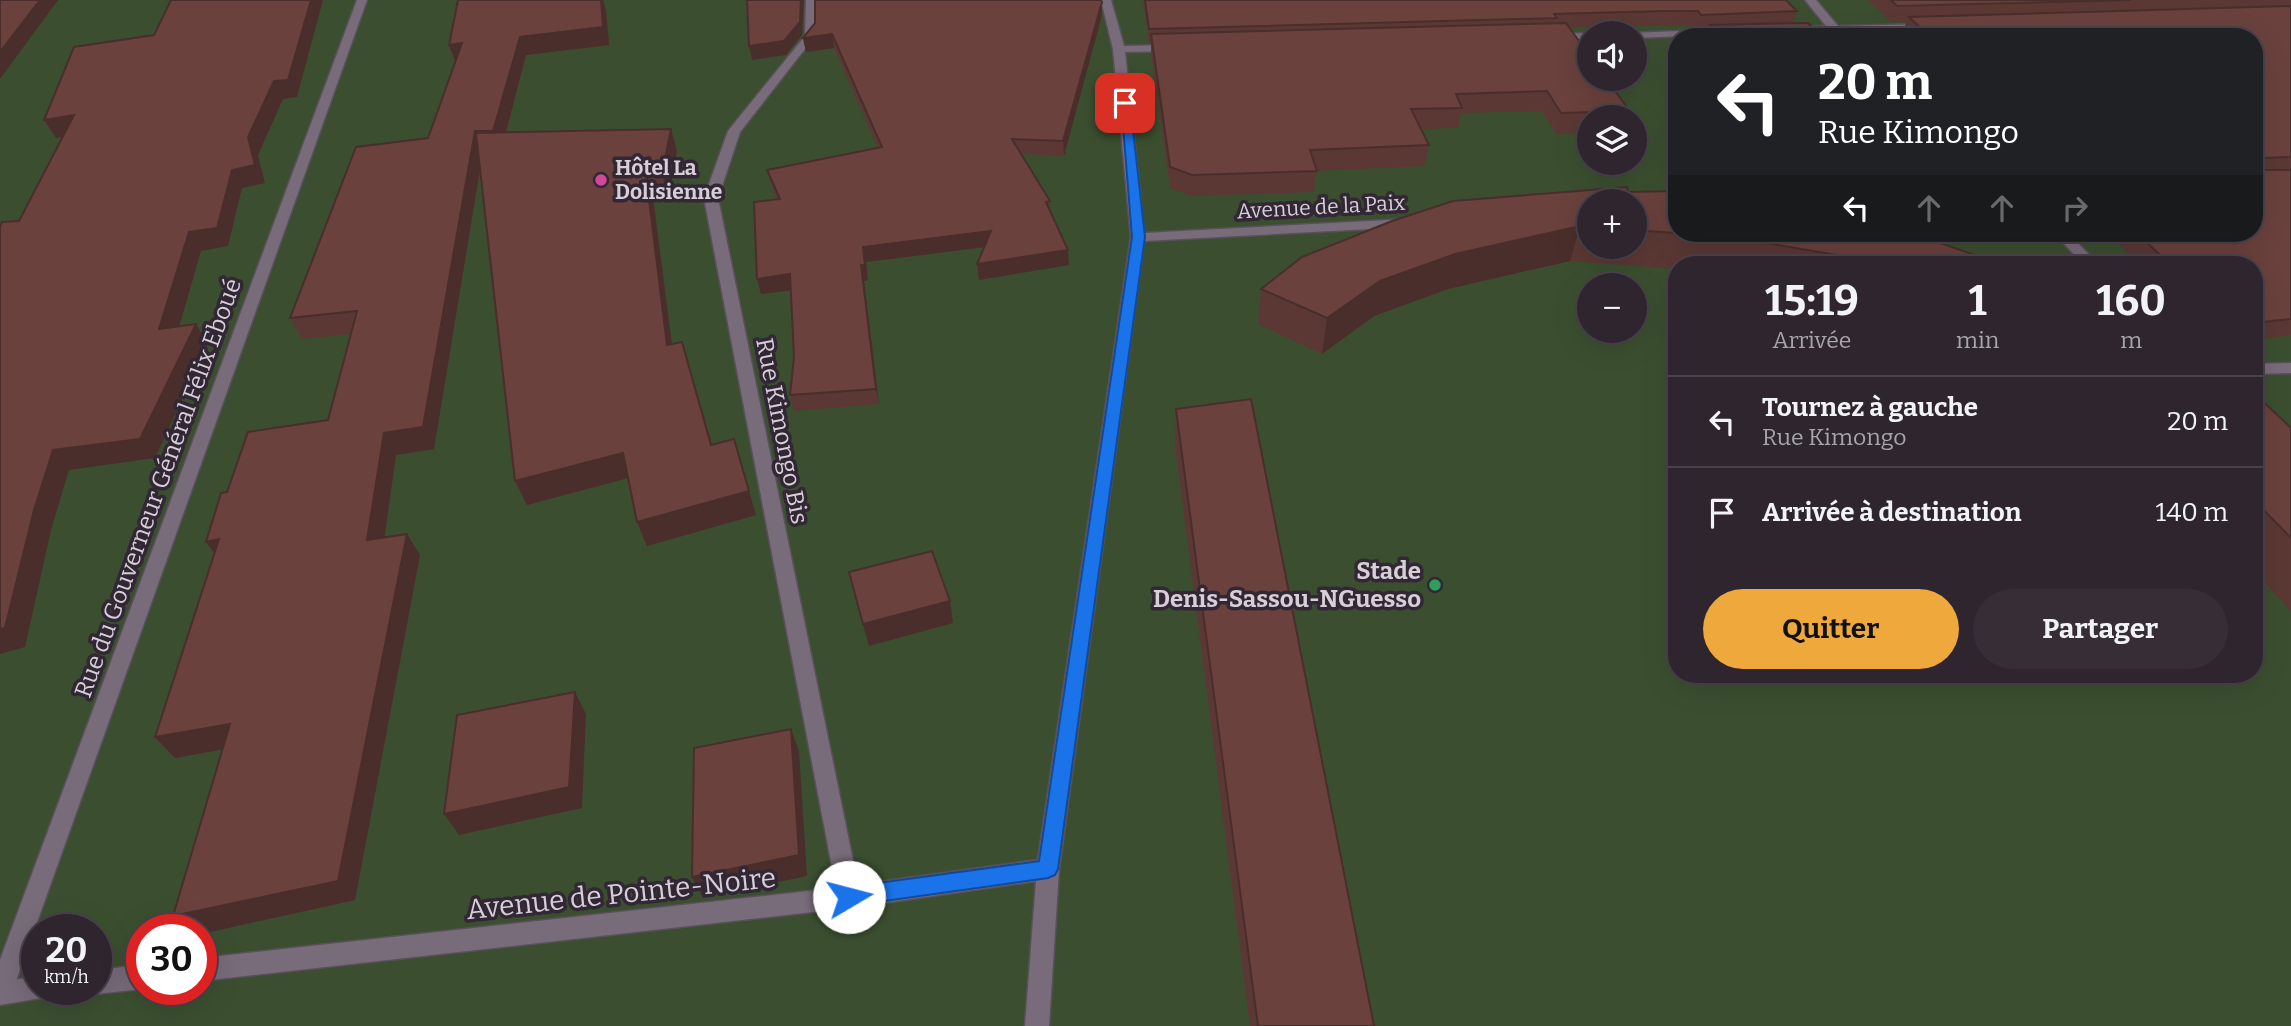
<!DOCTYPE html>
<html lang="fr">
<meta charset="utf-8">
<style>
:root{--surface:#2e252f;--page:#362d37;--text:#f1f3f6;--muted:#a7a5aa;--line:#49424b;--accent:#eea83c}
body{margin:0;font-family:Bitter,serif;background:var(--page);color:var(--text);height:100vh;display:flex;flex-direction:column;font-size:26px;white-space:nowrap}
*{box-sizing:border-box;margin:0}
p{font-size:23px;color:var(--muted)}
.icon{flex:none;width:38px;height:38px;fill:none;stroke:currentColor;stroke-width:2;stroke-linecap:round;stroke-linejoin:round}
.map{position:relative;flex:1;overflow:hidden}
.drawer{position:absolute;left:1668px;top:256px;width:595px;height:427px;display:flex;flex-direction:column;background:var(--surface);border-radius:28px;box-shadow:0 7px 28px #0002,0 0 0 2px var(--line)}
.drawer>*{flex:none}
.banner{position:absolute;left:1668px;top:28px;width:595px;height:214px;border-radius:28px;box-shadow:0 7px 28px #0002,0 0 0 2px var(--line);background:#202124;color:#fff;overflow:hidden}
.fabs{position:absolute;left:1577px;top:21px;display:grid;gap:14px}
.fabs a{display:grid;place-items:center;width:70px;height:70px;border-radius:50%;background:var(--surface);box-shadow:0 7px 28px #0002,0 0 0 2px var(--line);font-size:35px}
.speed{position:absolute;left:21px;top:914px;display:flex;gap:14px;font-size:35px;font-weight:700;text-align:center}
.speed>*{display:grid;place-content:center;width:91px;height:91px;border-radius:50%;background:var(--surface);box-shadow:0 7px 28px #0002,0 0 0 2px var(--line);line-height:1}
.speed small{font-size:18px;font-weight:400}
.speed .limit{border:10px solid #d22;background:#fff;color:#111}
.pin{position:absolute;display:grid;place-items:center;width:60px;height:60px;color:#fff;margin:-30px;border-radius:14px;box-shadow:0 4px 10px #0006}
.me{position:absolute;width:77px;margin:-38px;rotate:82deg;stroke-linejoin:round;filter:drop-shadow(0 0 5px #0008)}
.turn{display:flex;align-items:center;gap:24px;height:147px;padding:0 35px;font-size:32px}
.turn .icon{width:91px;height:91px;stroke-width:2.5}
.turn b{display:block;font-size:49px;line-height:60px}
.lanes{display:flex;align-items:center;height:66px;padding:0 35px;background:#0003;justify-content:center;gap:35px;direction:ltr}
.lanes .off{opacity:.35}
.eta{display:flex;justify-content:space-evenly;align-items:center;height:119px;text-align:center}
.eta b{font-size:42px;font-weight:700;line-height:49px}
.cta{display:flex;gap:14px;margin-top:auto;padding:14px 35px}
.cta a{flex:1;height:80px;border-radius:42px;background:var(--accent);color:#111;font-size:28px;font-weight:700;line-height:80px;text-align:center}
.cta a+a{background:var(--page);color:var(--text)}
ul{padding:0;list-style:none}
li{display:flex;align-items:center;gap:21px;height:91px;padding:0 35px;border-top:2px solid var(--line)}
li div{flex:1}
li b{display:block;font-size:26px}
li em{font-style:normal}
.map>svg:first-child{display:block}
.green{fill:#3b4f30;fill-rule:evenodd}
.lines{fill:none;stroke-linecap:round;stroke-linejoin:round}
.street-casing{stroke:#59505b;stroke-width:3}
.secondary-casing{stroke:#59505b;stroke-width:3}
.street{fill:#786b7a;fill-rule:evenodd}
.secondary{fill:#786b7a;fill-rule:evenodd}
.wall{fill:#5b3834;fill-rule:evenodd}
.shaded-wall{fill:#4a2e2b}
.building{fill:#6a413d;stroke:#4a2e2b;stroke-width:2}
.route{fill:#1a73e8;stroke:#114b97;stroke-width:2}
.hotel-dot{fill:#d1479c;stroke:#322735;stroke-width:2.5}
.leisure-dot{fill:#2e9e5b;stroke:#322735;stroke-width:2.5}
.labels{text-anchor:middle;stroke-width:7;stroke-linejoin:round;paint-order:stroke}
.far-poi-label{font-size:21px;font-weight:bold;fill:#d6cfd7;stroke:#322735;text-anchor:start}
.far-street-label{font-size:21px;fill:#d6cfd7;stroke:#322735}
.street-label{font-size:24px;fill:#d6cfd7;stroke:#322735}
.poi-label{font-size:24px;font-weight:bold;fill:#d6cfd7;stroke:#322735;text-anchor:end}
.near-street-label{font-size:28px;fill:#d6cfd7;stroke:#322735}
</style>
<div class="map">
<svg width="2291" height="1026" viewBox="0 0 2291 1026">
<rect width="100%" height="100%" fill="#3d313f"/>
<!-- green -->
<path class="green" d="M0,0H2291V1026H0ZM1589,33H1634V79H1589ZM1676,37H2254V233H1676ZM1589,117H1634V163H1589ZM1589,201H1634V247H1589ZM1676,264H2254V674H1676ZM1589,285H1634V331H1589ZM37,929H96V989H37ZM142,929H201V989H142Z"/>
<g class="lines">
<!-- street casing -->
<g class="street-casing">
<path id="street" d="M806,0H816L815,36L740,132L718,198L858,885L1038,860L1131,237L1113,49L1101,0H1111L1124,46L1175,45L1181,48L1175,51L1125,52L1144,233L1408,219L1415,223L1408,227L1144,241L1059,869L1049,1026H1025L1036,881L849,908L201,981V958L836,888L704,198L728,131L805,36Z
M1805,0H1816L1838,26L1928,24L1933,27L1928,30L1843,32L1841,37L1835,36L1832,32H1788L1787,30L1792,27L1826,26Z
M1729,29L1734,32L1733,34L1634,38V33H1630Z
M1589,33V39L1553,40L1548,37L1553,34Z
M2054,233H2068L2098,264H2083Z
M2291,363V373L2254,374V364Z
M142,965V989L96,994L88,990L96,989V970Z
M37,977V989H50L47,997L0,1005V981Z"/>
</g>
<!-- secondary casing -->
<g class="secondary-casing">
<path id="secondary" d="M357,0H367L12,992L9,1000L0,1004V960Z"/>
</g>
<!-- street -->
<use href="#street" class="street"/>
<!-- secondary -->
<use href="#secondary" class="secondary"/>
</g>
<!-- wall -->
<path class="wall" d="M458,0H603L606,10L609,45L526,55L506,133L671,129L677,151L669,196L653,197L672,344L682,342L712,445L756,515L647,546L637,522L628,478L527,505L515,481L480,168L434,449L396,455L384,538L420,555L355,900L201,934L222,749L175,758L155,737L214,553L206,542L227,492L328,420L351,334L302,339L290,318L428,138L456,62L449,45Z
M1143,0H1786L1797,11L1793,23L1720,37H1706L1709,28H1697L1694,25L1569,27L1630,111L1628,117H1589V133L1556,134L1542,111L1461,113L1458,128L1420,129L1429,145L1425,166L1316,171L1314,192L1192,196L1170,188L1151,54V43H1149Z
M1868,0H2291V335L2254,340V264H2139L2107,233H2254V37H1906L1902,33L1907,21L1891,22Z
M1102,2V15L1064,156L1021,154L1050,201V212L1069,265L979,280L984,247L866,262L868,280L864,281L879,404L794,411L790,395L794,357L790,290L761,294L777,199L771,184L767,170L878,148L834,48L806,52L803,38L815,23Z
M1676,105V129L1674,114Z
M1627,187L1628,192L1676,191V233H1912L2000,264H1676V269L1570,261L1448,289L1374,316L1322,354L1258,324L1261,289L1302,257L1392,221L1453,201ZM1589,201H1634V247H1589Z
M2254,393L2291,428V611L2254,571Z
M1176,409L1374,1026H1250L1175,445Z"/>
<!-- shaded-wall -->
<path class="shaded-wall" d="M40,0H58L0,79V52Z
M311,0H323L297,97L283,99L258,155L265,183L242,188L228,246L201,251L173,348L159,329L189,232L232,170Z
M601,0H603L606,10L609,45L526,55L501,151L493,131L520,37Z
M801,0H804L802,35L786,55L752,60L749,46Z
M1102,2V15L1064,156L1063,141Z
M832,34L834,48L806,52L803,38Z
M462,43L456,64L449,45Z
M74,115L86,133L56,138L44,120Z
M671,129L677,151L669,196L662,174Z
M475,131L483,151L434,449L396,455L381,562L367,540L384,433Z
M646,175L653,197L675,369L667,345Z
M1580,226L1570,261L1448,289L1374,316L1322,354L1327,318L1380,281L1455,254Z
M991,231L993,246L866,262L868,280L864,281L879,404L876,389L861,265L863,247Z
M1068,250L1069,265L979,280L977,264Z
M790,274L793,290L761,294L757,279Z
M196,324L208,344L155,458L69,470L51,530L25,647L0,654V629L34,510L53,450Z
M682,342L689,366L719,469L711,445Z
M734,439L756,515L647,546L637,522Z
M623,453L632,477L527,505L515,481Z
M407,534L420,555L355,900L201,934V929H187L173,916Z
M219,539L222,563L206,542Z
M950,601L953,623L869,646L863,624Z
M575,692L586,714L582,808L459,835L444,814Z
M230,724L248,745L175,758L155,737Z
M791,729L799,751L807,876L703,898L692,877Z"/>
<!-- building -->
<path class="building" d="M0,0H40L0,52Z
M171,0H311L288,80L274,81L248,137L255,165L232,170L217,228L189,232L159,329L196,324L140,439L53,450L34,510L5,628L0,629V227L2,222L19,221L74,115L44,120L74,47L154,35Z
M458,0H601L603,27L520,37L493,131H475L423,427L384,433L367,540L407,534L338,881L173,916L230,724L155,737L219,539L206,542L221,493L227,492L248,432L328,420L357,311L290,318L356,147L428,138L462,43L449,45Z
M747,0H801L800,22L784,41L749,46Z
M815,0H1101L1102,2L1063,141L1012,139L1050,201L1046,202L1068,250L977,264L991,231L863,247L865,265H861L876,389L790,395L794,357L790,274L757,279L754,202L780,199L767,170L882,147L832,34L803,38L815,23Z
M1145,0H1786L1797,11L1701,15L1698,11H1663L1554,14L1557,18L1149,29Z
M1891,0H2131L1897,6Z
M2291,6V157L2264,158L2263,168L2266,170H2291V319L2254,323V264H2172L2161,256L2137,233H2254V37H1930L1909,17Z
M1566,23L1589,55V79H1606L1630,111L1561,113L1547,91L1456,94L1462,108L1411,109L1429,145L1310,150L1317,171L1192,175L1170,167L1151,34Z
M1808,23L1821,37H1720L1710,25Z
M671,129L662,174L646,175L667,345L682,342L711,445L734,439L749,491L637,522L623,453L515,481L476,133Z
M1627,187L1628,192L1676,191V233H1912L2000,264H1870L1854,258L1731,237L1634,230V201H1589V227L1580,226L1455,254L1380,281L1327,318L1261,289L1302,257L1392,221L1453,201Z
M2254,393L2291,428V538L2254,500Z
M1251,399L1374,1026H1258L1176,409Z
M932,551L950,601L863,624L849,572Z
M575,692L569,787L444,814L457,715Z
M791,729L799,855L692,877L694,748Z"/>
<!-- route -->
<path class="route" d="M1121,101L1130,103L1145,237L1058,869L1055,875L1048,878L849,906L842,904L839,897L842,890L849,887L1039,861L1132,237Z"/>
<!-- markers -->
<circle class="hotel-dot" cx="601" cy="180" r="7"/>
<circle class="leisure-dot" cx="1435" cy="585" r="7"/>
<g class="labels">
<!-- far-poi labels -->
<g class="far-poi-label">
<text x="615" y="175">Hôtel La<tspan x="615" dy="24">Dolisienne</tspan></text>
</g>
<!-- far-street labels -->
<g class="far-street-label">
<text transform="translate(1321 207) rotate(-3)" y="7">Avenue de la Paix</text>
</g>
<!-- street labels -->
<g class="street-label">
<text transform="translate(782 431) rotate(79)" y="8">Rue Kimongo Bis</text>
<text transform="translate(158 488) rotate(-70)" y="8">Rue du Gouverneur Général Félix Eboué</text>
</g>
<!-- poi labels -->
<g class="poi-label">
<text x="1421" y="579">Stade<tspan x="1421" dy="28">Denis-Sassou-NGuesso</tspan></text>
</g>
<!-- near-street labels -->
<g class="near-street-label">
<text transform="translate(621 893) rotate(-6)" y="10">Avenue de Pointe-Noire</text>
</g>
</g>
</svg>
<div class="fabs">
<a><svg class="icon" aria-label="sound" viewBox="0 0 24 24"><path d="M4 9h4l5-4v14l-5-4H4zM17 9q2 3 0 6"/></svg></a>
<a><svg class="icon" aria-label="layers" viewBox="0 0 24 24"><path d="M12 4l9 5-9 5-9-5zM3 14l9 5 9-5"/></svg></a>
<a>+</a>
<a>−</a>
</div>
<div class="speed"><div>20<small>km/h</small></div><div class="limit">30</div></div>
<div class="pin" style="left:1125px;top:103px;background:#d93025"><svg class="icon" aria-label="arrive" viewBox="0 0 24 24"><path d="M6 21V4h12l-3 4 3 4H6"/></svg></div>
<svg class="me" style="left:849px;top:897px" viewBox="-20 -20 40 40"><circle r="19" fill="#fff"/><path d="M0-13L10 11 0 6-10 11z" fill="#1a73e8"/></svg>
<div class="banner">
<div class="turn"><svg class="icon" aria-label="left" viewBox="0 0 24 24"><path d="M17 20v-9H6M10 6l-5 5 5 5"/></svg><div><b>20 m</b>Rue Kimongo</div></div>
<div class="lanes"><svg class="icon" aria-label="left" viewBox="0 0 24 24"><path d="M17 20v-9H6M10 6l-5 5 5 5"/></svg><svg class="icon off" aria-label="ahead" viewBox="0 0 24 24"><path d="M12 20V5M6 11l6-6 6 6"/></svg><svg class="icon off" aria-label="ahead" viewBox="0 0 24 24"><path d="M12 20V5M6 11l6-6 6 6"/></svg><svg class="icon off" aria-label="right" viewBox="0 0 24 24"><path d="M7 20v-9h11M14 6l5 5-5 5"/></svg></div>
</div>
<section class="drawer">
<div class="eta">
<div><b>15:19</b><p>Arrivée</p></div>
<div><b>1</b><p>min</p></div>
<div><b>160</b><p>m</p></div>
</div>
<ul>
<li><svg class="icon" aria-label="left" viewBox="0 0 24 24"><path d="M17 20v-9H6M10 6l-5 5 5 5"/></svg><div><b>Tournez à gauche</b><p>Rue Kimongo</p></div><em>20 m</em></li>
<li><svg class="icon" aria-label="arrive" viewBox="0 0 24 24"><path d="M6 21V4h12l-3 4 3 4H6"/></svg><div><b>Arrivée à destination</b></div><em>140 m</em></li>
</ul>
<div class="cta"><a>Quitter</a><a>Partager</a></div>
</section>
</div>
